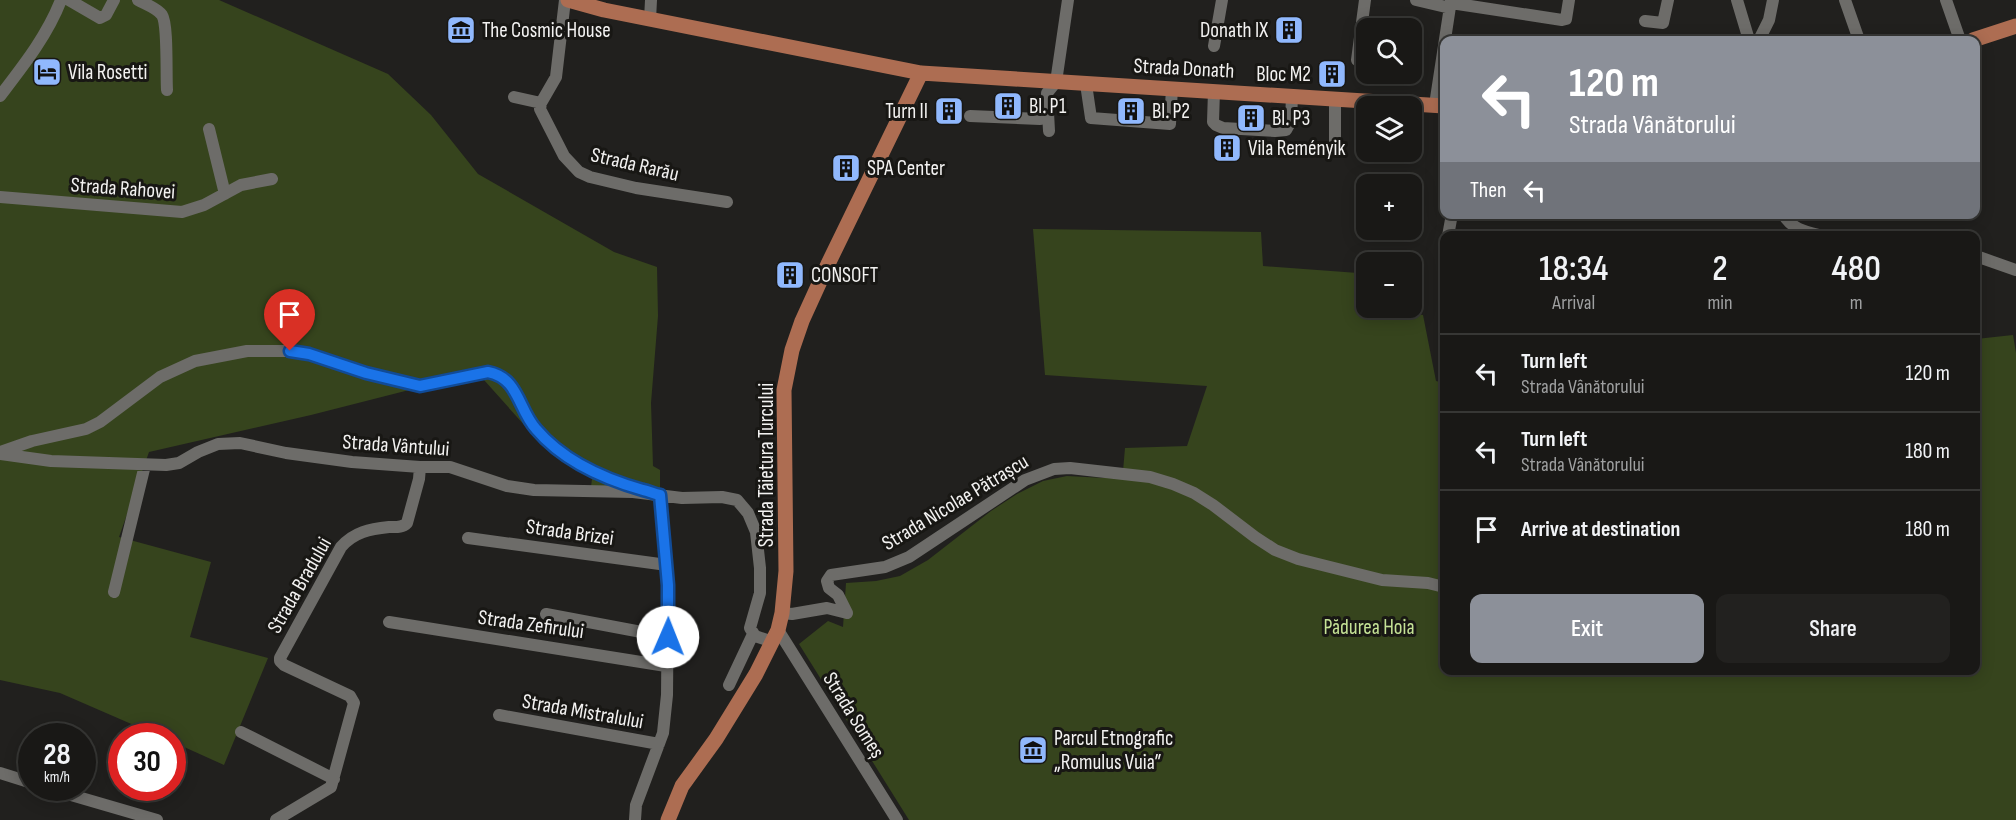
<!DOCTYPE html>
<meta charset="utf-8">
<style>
:root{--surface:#191816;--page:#22211f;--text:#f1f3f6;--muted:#9fa0a1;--line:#373735;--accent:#8c9099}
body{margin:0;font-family:"Sofia Sans Condensed",sans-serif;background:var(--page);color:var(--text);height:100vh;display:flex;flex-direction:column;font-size:22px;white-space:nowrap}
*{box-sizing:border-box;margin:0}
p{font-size:20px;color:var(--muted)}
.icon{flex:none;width:33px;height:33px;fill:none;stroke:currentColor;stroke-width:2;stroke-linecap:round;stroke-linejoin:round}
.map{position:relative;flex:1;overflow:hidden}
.details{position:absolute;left:1440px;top:231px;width:540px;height:444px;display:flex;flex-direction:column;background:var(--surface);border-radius:12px;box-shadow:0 3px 15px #0003,0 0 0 2px var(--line)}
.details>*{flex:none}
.hud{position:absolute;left:1440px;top:36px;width:540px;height:183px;border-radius:12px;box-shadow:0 3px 15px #0003,0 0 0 2px var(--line);background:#8c9099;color:#fff;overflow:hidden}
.controls{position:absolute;left:1356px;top:18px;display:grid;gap:12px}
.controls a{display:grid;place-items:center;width:66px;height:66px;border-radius:12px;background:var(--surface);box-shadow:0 3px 15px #0003,0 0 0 2px var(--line);font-size:30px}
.speed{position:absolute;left:18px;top:723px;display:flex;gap:12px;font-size:30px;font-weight:700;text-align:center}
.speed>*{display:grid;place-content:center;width:78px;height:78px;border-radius:50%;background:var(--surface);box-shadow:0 3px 15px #0003,0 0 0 2px var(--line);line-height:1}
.speed small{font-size:15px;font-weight:400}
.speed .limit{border:9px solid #d22;background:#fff;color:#111}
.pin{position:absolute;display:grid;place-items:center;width:51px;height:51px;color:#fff;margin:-62px -26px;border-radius:50% 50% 50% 0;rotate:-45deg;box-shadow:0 0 6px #0007}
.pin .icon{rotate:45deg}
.me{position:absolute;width:66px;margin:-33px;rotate:1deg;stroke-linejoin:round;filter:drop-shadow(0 0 4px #0008)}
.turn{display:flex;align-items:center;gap:21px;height:126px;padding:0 30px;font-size:27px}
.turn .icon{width:78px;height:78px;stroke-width:2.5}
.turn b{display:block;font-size:42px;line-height:51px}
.then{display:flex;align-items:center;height:57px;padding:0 30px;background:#0003;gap:12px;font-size:22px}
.eta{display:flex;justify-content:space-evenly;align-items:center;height:102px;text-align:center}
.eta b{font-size:36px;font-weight:600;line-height:42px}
.cta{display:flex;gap:12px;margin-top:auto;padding:12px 30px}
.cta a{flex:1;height:69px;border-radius:12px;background:var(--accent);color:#fff;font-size:24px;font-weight:600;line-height:69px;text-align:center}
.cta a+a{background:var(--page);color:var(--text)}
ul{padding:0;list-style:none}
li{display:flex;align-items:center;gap:18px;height:78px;padding:0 30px;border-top:2px solid var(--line)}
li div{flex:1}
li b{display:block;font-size:22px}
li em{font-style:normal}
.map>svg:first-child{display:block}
.green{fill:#36441d}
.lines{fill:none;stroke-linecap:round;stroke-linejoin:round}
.minor{stroke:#6d6c69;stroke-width:12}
.major{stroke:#ad6d52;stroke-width:15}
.route-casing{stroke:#114b97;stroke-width:15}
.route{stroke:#1a73e8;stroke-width:10}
.labels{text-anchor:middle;stroke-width:6;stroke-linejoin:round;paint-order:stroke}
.poi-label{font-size:21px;fill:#f3f2f1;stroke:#181714;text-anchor:start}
.street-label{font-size:21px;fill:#f3f2f1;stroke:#181714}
.park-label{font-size:21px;fill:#c5e296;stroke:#181714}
</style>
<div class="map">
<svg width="2016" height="820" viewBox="0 0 2016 820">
<rect width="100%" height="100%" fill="#21201e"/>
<!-- green -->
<path class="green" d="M0,0H219L388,74L431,115L478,174L614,252L657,267L658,316L651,403L653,466L660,470V492L591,487L592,479L534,436L484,380L468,375L311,415L149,452L119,537L211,562L190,637L268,658L224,765L173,742L172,736H159L60,693L0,680Z
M1033,229L1261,232L1263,266L1358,273L1357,305L1423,315L1436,381L1444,383V670H1976V339L2013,335L2016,353V820H909L799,644L828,621L843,627L846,583L876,581L900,576L928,560L991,511L1017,494L1043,481L1067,476L1104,478L1123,471L1125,448L1187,446L1207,386L1045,375Z"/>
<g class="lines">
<!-- minor -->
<path class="minor" d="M69,0L100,18L106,15L114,0
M138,0C145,4 157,8 162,15C168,24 166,74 167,90
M565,0L556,77L541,103L540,109L564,156L579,172L590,177L636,188L727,202
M1416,0L1450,8
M1737,0L1749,40
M1845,0L1859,40
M1946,0L1960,40
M1451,3L1562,20L1566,19L1569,0
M650,20L651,0
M1645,21L1663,23L1668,0
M1759,40L1769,20L1773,0
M1214,46L1222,0
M1357,60L1365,0
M1086,84L1091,118L1170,124L1172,88
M1214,91L1213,122L1216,125L1223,128L1275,131L1286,130L1291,121L1292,96
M0,96C23,66 47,36 61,0
M514,97L541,103
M1335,100V144
M1435,105L1451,0
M970,116L1040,119
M209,129L225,194
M1049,131L1047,93L1056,82L1068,0
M1412,150V104
M0,197L182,212L204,205L241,185L272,179
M1783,214C1792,230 1807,232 1823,236
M1448,236L1452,214
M1976,256L2016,270
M1444,339V284
M0,452L32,441L86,429L100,422L160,377L195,361L247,351H290L309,354L346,367L420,386L488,372C519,378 518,410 537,430C562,458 600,479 637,488
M0,454L51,461L166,465L179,463L198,452L218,444L240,443L286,453L352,462L420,467H450L507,486L534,490L633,492L682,498L722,497L737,500L748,513L756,532L760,568V593L750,628L755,636L773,642
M468,538L667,565
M114,592L145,465
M782,613L792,614L827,608L847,613
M847,613L838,595L829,588L827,581L831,575L885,567L909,557L1025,480L1054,469L1070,468L1150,477L1173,484L1194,493L1213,505L1255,537L1275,550L1298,559L1382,580L1428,583L1444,587
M546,614L668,637
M389,622L666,666
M778,630L897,820
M729,685L753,634
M499,715L659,744
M241,732L334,779
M0,773L32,783
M47,788L157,820
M276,820L331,787L354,703L350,696L284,665L280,661V658L341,547C354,532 370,529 389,527C396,527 402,528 407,523L419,479L420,467
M635,820L636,805L663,733L667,695L668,585L660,495"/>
<!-- major -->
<path class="major" d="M568,0L604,10L921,73L1444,106
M1973,40L2016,26
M668,820L682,786L716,739L756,674L778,630L782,613L786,571L784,390L792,350L802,321L828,264L921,73"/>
</g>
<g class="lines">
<!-- route casing -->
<g class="route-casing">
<path id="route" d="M290,351L309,354L366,373L420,386L488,372C519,378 518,409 536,429C563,461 604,479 643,490C649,491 654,494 660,495L668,585V637"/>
</g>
<!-- route -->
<use href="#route" class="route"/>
</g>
<!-- icons -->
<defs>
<g id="museum-square" transform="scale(1.5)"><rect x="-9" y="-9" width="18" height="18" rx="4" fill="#90b8fd" stroke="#181714"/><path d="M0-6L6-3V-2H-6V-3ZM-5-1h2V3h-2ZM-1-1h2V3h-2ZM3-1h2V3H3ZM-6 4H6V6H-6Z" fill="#111"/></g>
<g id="building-square" transform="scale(1.5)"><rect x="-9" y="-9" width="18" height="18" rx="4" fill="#90b8fd" stroke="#181714"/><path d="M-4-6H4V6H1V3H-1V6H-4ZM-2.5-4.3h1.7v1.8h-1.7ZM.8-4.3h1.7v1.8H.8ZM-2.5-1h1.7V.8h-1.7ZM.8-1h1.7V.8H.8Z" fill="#111"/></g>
<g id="hotel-square" transform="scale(1.5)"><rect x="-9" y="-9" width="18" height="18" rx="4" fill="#90b8fd" stroke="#181714"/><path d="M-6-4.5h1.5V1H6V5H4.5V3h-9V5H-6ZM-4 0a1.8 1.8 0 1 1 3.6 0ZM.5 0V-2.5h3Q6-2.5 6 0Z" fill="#111"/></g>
</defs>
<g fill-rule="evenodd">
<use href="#museum-square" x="461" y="30"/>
<use href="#building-square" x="1289" y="30"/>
<use href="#hotel-square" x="47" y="72"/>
<use href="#building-square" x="1332" y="74"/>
<use href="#building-square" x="1008" y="106"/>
<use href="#building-square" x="949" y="111"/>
<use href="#building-square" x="1131" y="111"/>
<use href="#building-square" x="1251" y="118"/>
<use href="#building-square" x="1227" y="148"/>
<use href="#building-square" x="846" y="168"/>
<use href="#building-square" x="790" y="275"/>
<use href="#museum-square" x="1033" y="750"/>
</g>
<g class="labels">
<!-- poi labels -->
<g class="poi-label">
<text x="482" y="37">The Cosmic House</text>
<text x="1268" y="37" text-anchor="end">Donath IX</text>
<text x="68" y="79">Vila Rosetti</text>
<text x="1311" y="81" text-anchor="end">Bloc M2</text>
<text x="1029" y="113">Bl. P1</text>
<text x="928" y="118" text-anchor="end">Turn II</text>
<text x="1152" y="118">Bl. P2</text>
<text x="1272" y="125">Bl. P3</text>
<text x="1248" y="155">Vila Reményik</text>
<text x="867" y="175">SPA Center</text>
<text x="811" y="282">CONSOFT</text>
<text x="1054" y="745">Parcul Etnografic<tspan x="1054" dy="24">„Romulus Vuia”</tspan></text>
</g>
<!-- street labels -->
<g class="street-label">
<text transform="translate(1184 68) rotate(3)" y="7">Strada Donath</text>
<text transform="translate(635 164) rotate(13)" y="7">Strada Rarău</text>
<text transform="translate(123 188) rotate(4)" y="7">Strada Rahovei</text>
<text transform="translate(396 445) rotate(4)" y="7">Strada Vântului</text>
<text transform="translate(766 465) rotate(-90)" y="7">Strada Tăietura Turcului</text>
<text transform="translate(955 502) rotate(-31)" y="7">Strada Nicolae Pătrașcu</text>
<text transform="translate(570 532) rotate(8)" y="7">Strada Brizei</text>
<text transform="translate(299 585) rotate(-60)" y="7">Strada Bradului</text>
<text transform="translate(531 624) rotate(8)" y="7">Strada Zefirului</text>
<text transform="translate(583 711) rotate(10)" y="7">Strada Mistralului</text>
<text transform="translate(854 715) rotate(58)" y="7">Strada Someș</text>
</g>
<!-- park labels -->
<g class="park-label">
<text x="1369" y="634">Pădurea Hoia</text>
</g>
</g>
</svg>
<div class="controls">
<a><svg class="icon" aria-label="search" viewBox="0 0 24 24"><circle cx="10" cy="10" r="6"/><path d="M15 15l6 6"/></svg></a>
<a><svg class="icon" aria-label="layers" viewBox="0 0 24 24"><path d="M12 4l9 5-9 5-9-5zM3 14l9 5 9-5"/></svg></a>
<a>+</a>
<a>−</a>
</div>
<div class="speed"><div>28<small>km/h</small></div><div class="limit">30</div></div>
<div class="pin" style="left:290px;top:351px;background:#d93025"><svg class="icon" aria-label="arrive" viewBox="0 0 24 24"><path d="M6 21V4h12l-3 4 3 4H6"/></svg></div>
<svg class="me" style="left:668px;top:637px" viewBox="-20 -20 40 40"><circle r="19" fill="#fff"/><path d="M0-13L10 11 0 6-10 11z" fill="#1a73e8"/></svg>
<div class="hud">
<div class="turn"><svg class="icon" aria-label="left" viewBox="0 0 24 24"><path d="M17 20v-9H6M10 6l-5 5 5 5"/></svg><div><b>120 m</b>Strada Vânătorului</div></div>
<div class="then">Then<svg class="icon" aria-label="left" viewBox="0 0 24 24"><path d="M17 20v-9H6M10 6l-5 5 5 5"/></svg></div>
</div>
<section class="details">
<div class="eta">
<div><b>18:34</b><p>Arrival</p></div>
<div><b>2</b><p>min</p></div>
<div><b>480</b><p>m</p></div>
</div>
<ul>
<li><svg class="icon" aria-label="left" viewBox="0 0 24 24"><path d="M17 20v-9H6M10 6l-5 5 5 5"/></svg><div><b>Turn left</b><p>Strada Vânătorului</p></div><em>120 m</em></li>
<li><svg class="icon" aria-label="left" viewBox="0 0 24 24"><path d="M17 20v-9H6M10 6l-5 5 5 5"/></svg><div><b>Turn left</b><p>Strada Vânătorului</p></div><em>180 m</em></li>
<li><svg class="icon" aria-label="arrive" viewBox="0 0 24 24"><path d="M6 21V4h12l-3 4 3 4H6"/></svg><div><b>Arrive at destination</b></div><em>180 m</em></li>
</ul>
<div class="cta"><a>Exit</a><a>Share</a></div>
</section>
</div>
